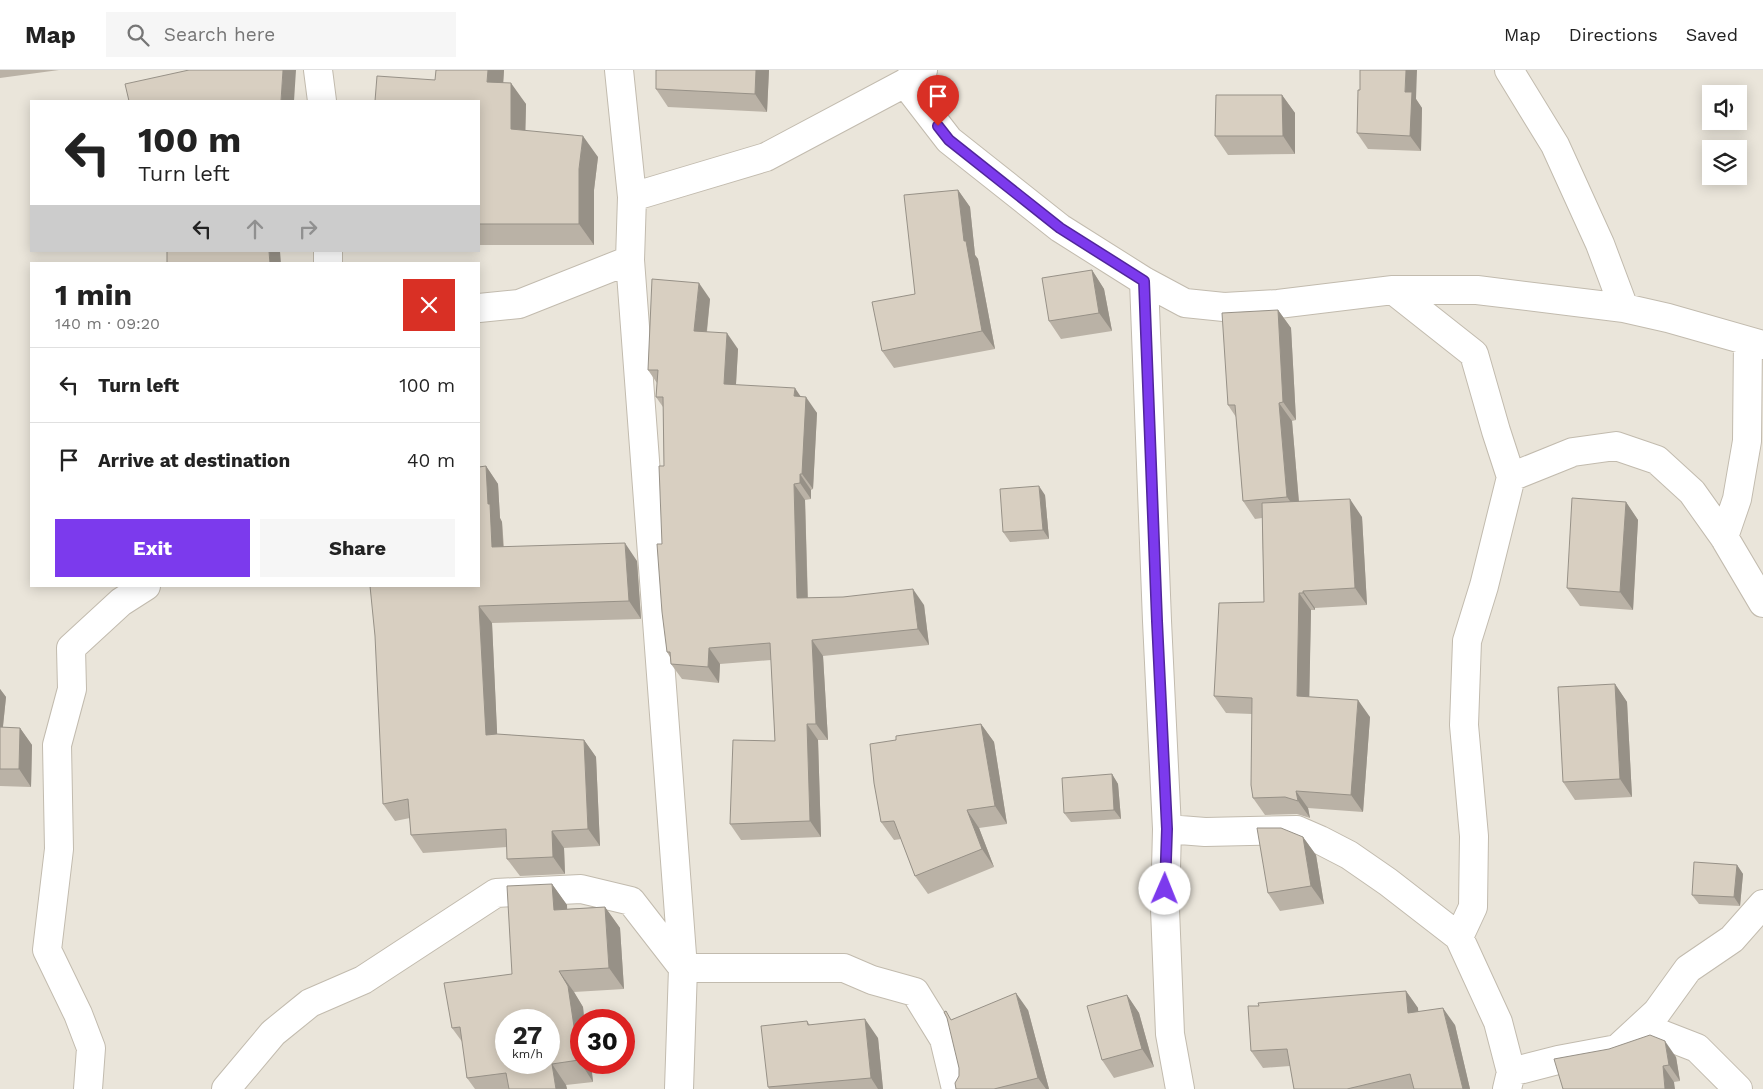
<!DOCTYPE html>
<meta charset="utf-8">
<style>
:root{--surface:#fff;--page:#f6f6f6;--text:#222;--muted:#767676;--line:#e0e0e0;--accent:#7c3aed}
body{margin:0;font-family:"Work Sans",sans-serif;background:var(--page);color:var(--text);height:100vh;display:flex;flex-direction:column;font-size:19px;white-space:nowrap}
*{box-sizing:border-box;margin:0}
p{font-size:16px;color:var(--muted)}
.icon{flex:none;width:28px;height:28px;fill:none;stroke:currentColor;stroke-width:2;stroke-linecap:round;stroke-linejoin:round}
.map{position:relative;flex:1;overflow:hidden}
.drawer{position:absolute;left:30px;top:192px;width:450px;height:325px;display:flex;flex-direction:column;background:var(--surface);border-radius:0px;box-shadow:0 2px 12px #0003}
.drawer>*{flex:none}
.banner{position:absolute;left:30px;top:30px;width:450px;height:152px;border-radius:0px;box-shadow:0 2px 12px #0003;background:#fff;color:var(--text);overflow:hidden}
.fabs{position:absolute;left:1702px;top:15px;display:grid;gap:10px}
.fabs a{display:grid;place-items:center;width:45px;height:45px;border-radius:0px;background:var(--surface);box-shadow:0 2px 12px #0003;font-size:25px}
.speed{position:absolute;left:495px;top:939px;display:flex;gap:10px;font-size:25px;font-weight:700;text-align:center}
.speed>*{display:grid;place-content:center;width:65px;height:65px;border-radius:50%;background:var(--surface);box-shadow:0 2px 12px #0003;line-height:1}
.speed small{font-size:12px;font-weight:400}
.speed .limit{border:8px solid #d22;background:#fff;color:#111}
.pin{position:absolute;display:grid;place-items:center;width:42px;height:42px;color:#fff;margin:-51px -21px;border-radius:50% 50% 50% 0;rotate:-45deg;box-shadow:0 0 5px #0007}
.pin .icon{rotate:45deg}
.me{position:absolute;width:55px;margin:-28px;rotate:1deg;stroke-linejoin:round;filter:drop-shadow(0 0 4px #0008)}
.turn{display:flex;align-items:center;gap:18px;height:105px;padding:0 25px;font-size:22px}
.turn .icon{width:65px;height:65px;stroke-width:2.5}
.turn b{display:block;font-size:35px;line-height:42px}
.lanes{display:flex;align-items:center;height:48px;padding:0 25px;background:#0003;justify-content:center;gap:25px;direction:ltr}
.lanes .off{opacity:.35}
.round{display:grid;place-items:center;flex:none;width:52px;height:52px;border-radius:0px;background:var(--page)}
.head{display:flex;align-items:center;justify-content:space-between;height:85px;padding:0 25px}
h1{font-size:30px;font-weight:700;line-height:38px}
.primary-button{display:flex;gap:10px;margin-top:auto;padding:10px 25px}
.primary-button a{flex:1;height:58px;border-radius:0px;background:var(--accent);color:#fff;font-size:20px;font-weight:700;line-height:58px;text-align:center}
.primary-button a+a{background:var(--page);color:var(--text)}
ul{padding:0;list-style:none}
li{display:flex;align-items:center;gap:15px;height:75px;padding:0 25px;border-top:1px solid var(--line)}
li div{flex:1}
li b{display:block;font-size:19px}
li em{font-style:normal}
header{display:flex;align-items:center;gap:30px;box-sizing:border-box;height:70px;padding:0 25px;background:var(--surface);border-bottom:1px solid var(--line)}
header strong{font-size:24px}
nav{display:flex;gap:28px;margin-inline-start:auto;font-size:18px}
.search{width:350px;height:45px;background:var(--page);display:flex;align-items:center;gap:12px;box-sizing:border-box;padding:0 18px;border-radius:0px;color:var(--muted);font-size:19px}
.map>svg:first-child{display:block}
.residential{fill:#eae5da;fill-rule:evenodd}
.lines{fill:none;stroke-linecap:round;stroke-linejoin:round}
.street-casing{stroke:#c2bbae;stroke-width:30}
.street{stroke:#fff;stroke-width:28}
.wall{fill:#bab2a6}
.shaded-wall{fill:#979187}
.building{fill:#d8cfc1;stroke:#979187;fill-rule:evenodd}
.route-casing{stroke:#51269a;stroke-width:12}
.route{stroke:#7c3aed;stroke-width:9}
</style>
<header>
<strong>Map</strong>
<div class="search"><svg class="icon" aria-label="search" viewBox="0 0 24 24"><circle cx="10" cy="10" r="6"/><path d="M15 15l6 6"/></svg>Search here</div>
<nav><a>Map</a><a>Directions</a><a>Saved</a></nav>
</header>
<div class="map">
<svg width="1763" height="1019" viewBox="0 0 1763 1019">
<rect width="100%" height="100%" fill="#f6f3ec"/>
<!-- residential -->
<path class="residential" d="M0,0H1763V1019H0ZM1711,24H1739V51H1711ZM31,31H479V181H31ZM1711,79H1739V106H1711ZM31,194H479V516H31ZM506,950H549V992H506ZM581,950H624V992H581Z"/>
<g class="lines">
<!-- street casing -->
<g class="street-casing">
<path id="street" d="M318,0L322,31
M619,0L632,127L630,190L683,898L679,1019
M1509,0L1555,75L1600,174L1624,238
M905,13L949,70L1060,158L1144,211L1185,233L1224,237L1278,234L1393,220H1477L1624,238L1668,248L1763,275
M632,127L766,87L905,13L923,0
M328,181V194
M1144,211L1157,551L1167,759L1165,839L1170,964L1180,1019
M1393,220L1474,284L1496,361L1511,407L1484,516L1467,571L1464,655L1474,766L1473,837L1459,867
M479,238L519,234L630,190
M1511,407L1573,382L1616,376L1657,390L1692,422L1724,467L1763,533
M1724,467L1737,429L1747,371L1748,271
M1167,759L1205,762L1297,760L1320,770L1349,785L1388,812L1459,867L1498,952L1511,1002L1507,1019
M1626,976L1661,964L1697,978L1738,1019
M1511,1002L1558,990L1617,979L1657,942L1688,899L1732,869L1763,834
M88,1019L91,978L78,944L47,880L59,779L57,675L72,619L71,578L121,532L146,516
M226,1019L273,963L310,933L363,910L496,823L581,819L631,831L683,898H844L872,910L915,922L944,969L956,1019"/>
</g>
<!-- street -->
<use href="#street" class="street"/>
</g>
<!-- wall -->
<path class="wall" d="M0,0H59L0,8Z
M436,0H504L503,13L526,34L525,61L598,87L594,120V175H479V31Z
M769,0L767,42L668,37L656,19Z
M1282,25L1295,43V84L1228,85L1215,66Z
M1416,29L1422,38L1421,81L1368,79L1357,63Z
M958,120L970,137L975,185L978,189L995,279L894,298L882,281L915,224Z
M1092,200L1104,219L1112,261L1061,269L1049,251Z
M710,229L707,262L738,279L736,315L801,326L817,343L813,419L811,420V429L805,430L808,528L924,535L929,575L823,586L828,670H818L821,767L741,770L730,754L775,671L771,590L720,594L719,613L682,609L671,594L670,587L667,582L662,474L664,396L663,337L656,327L657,313L648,300Z
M1278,240L1291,258L1296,350L1292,351L1299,432L1362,447L1367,535L1315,538V540H1311L1309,627L1370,647L1363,742L1308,738L1310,748L1297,744L1265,745L1253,728L1252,644L1226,643L1214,626L1264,532L1262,448L1255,449L1243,431L1236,347L1228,335Z
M486,396L498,414L500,448L502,452L504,477L637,491L641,549L492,553L497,664L584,670L596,687L600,776L564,778L565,804L520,806L507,789V777L423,783L411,765L410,748L395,751L383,734Z
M1045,425L1049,469L1010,472L1003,462Z
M1626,432L1638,450L1633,540L1580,536L1567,518Z
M1615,614L1627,632L1632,727L1575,730L1563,712Z
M0,619L6,627L3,657L20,658L32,675L31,717L0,716Z
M981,654L994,672L1007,754L979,758L994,797L928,824L915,806L901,769L894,770L881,752L896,670Z
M1112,704L1118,714L1121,749L1071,752L1064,743Z
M1303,767L1316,785L1324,834L1280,841L1268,823Z
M1737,795L1743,804L1740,836L1699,834L1692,825Z
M552,814L567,835V839L605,837L620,858L624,919L574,922L583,937L593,1012L566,1015L567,1019H475L467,1008L463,973L452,958L512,904Z
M1406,921L1418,938V941L1455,955L1470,1019H1294L1290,996L1263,998L1251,981L1259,936Z
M1127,925L1139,943L1154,997L1114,1008L1102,990Z
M1028,940L1049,1019H956L959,1006V998L952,949Z
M807,951L810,955L878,968L883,1019H769L768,1017Z
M1609,979L1676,987L1680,1011L1674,1012Z"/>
<!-- shaded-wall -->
<path class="shaded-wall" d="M283,0H296L294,31H281Z
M488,0H504L502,33L487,12Z
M756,0H769L767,42L755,24Z
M1406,0H1417L1416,29L1422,38L1421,81L1410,66L1405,22Z
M511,13L526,34L525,80L511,59Z
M1282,25L1295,43V84L1283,66Z
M583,66L598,87L594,120V175L579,154V99Z
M958,120L970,137L975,185L978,189L995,279L982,261L964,171Z
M269,181H280L281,194H270Z
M1092,200L1104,219L1112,261L1099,243Z
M699,213L710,229L705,277L694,261Z
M1278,240L1291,258L1296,350L1283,332Z
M727,263L738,279L735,330L724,314Z
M795,318L805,333L806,327L817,343L813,419L802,404L794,326Z
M1279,333L1292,351L1300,445L1287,427Z
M486,396L498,414L500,448L502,452L504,495L492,477L488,434Z
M800,404L811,420V429L800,413Z
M794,414L805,430L808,544L797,528Z
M1039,416L1045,425L1049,469L1043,460Z
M1350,429L1362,447L1367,535L1355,518Z
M1626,432L1638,450L1633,540L1620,522Z
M625,473L637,491L641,549L629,531Z
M913,519L924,535L929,575L918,559Z
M1303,521L1315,538V540L1303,523Z
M1299,523L1311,540L1309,643L1297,626Z
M479,536L492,553L498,682L486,665Z
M812,570L823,586L828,670L816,654Z
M709,578L720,594L719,613L708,597Z
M1615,614L1627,632L1632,727L1620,709Z
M0,619L6,627L1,674L0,672Z
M1358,630L1370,647L1363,742L1351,725Z
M807,654L818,670L821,767L810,751Z
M981,654L994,672L1007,754L995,736Z
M20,658L32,675L31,717L19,699Z
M584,670L596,687L600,776L588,759Z
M1112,704L1118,714L1121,749L1114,740Z
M1296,721L1308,738L1310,748L1298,731Z
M967,740L979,758L994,797L982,779Z
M552,761L564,778L565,804L553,787Z
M1303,767L1316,785L1324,834L1311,816Z
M1737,795L1743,804L1740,836L1734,827Z
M552,814L567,835L568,861L554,840Z
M605,837L620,858L624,919L609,898Z
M559,901L574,922L583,937L584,950H581V992H591L593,1012L579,990Z
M1406,921L1418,938L1420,960L1408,943Z
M1016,923L1028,940L1049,1019H1046L1038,1008Z
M1127,925L1139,943L1154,997L1142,979Z
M1443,938L1455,955L1470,1019H1463Z
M865,949L878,968L883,1019H878L871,1008Z
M1665,971L1676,987L1680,1011L1669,995Z
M552,994L566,1015L567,1019H556Z
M1663,996L1674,1012L1675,1019H1665Z"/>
<!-- building -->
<path class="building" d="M189,0H283L281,31H129L125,14Z
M436,0H488L487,12L511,13V59L583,66L579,99V154H479V31H375L377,6L435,10Z
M656,0H756L755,24L656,19Z
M1360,0H1406L1405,22H1412L1410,66L1357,63L1358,20H1360Z
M1216,25H1282L1283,66H1215Z
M958,120L964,171H966L982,261L882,281L872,232L915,224L904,125Z
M167,181H269L270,194H167Z
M1092,200L1099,243L1049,251L1042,208Z
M652,209L699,213L694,261L727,263L724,314L795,318L794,326L806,327L802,404H800V413L794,414L797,528L843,527L913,519L918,559L812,570L816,654H807L810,751L730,754L733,670L775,671L770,573L709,578L708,597L671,594L670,582H667L662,542L657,474H662L659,396H664L663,327H656L658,300H648Z
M1278,240L1283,332L1279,333L1287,427L1243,431L1235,335H1228L1222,243Z
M486,396L488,434H490L492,477L625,473L629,531L479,536L486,665L497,664L584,670L588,759L552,761L553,787L507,789L506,759L411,765L408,729L383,734L375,566L370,516H479V397Z
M1039,416L1043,460L1003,462L1000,419Z
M1572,428L1626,432L1620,522L1567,518Z
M1350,429L1355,518L1303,521V523H1299L1297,626L1358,630L1351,725L1296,721L1298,731L1285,727L1253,728L1251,715L1252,628L1214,626L1219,533L1264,532L1262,433Z
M1615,614L1620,709L1563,712L1558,617Z
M981,654L995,736L967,740L982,779L915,806L894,751L881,752L874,713L870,674L896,670V666Z
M0,657L20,658L19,699H0Z
M1112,704L1114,740L1064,743L1062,708Z
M1257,758H1281L1303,767L1311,816L1268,823Z
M1694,792L1737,795L1734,827L1692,825Z
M552,814L554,840L605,837L609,898L559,901L568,916L579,990L552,994L556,1019H509L506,1003L467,1008L460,957L452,958L444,913L512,904L507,816ZM506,950H549V992H506Z
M1406,921L1408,943L1443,938L1463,1019H1414L1410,1004L1347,1019H1294L1287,979L1251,981L1248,936H1259L1258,933Z
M1016,923L1038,1008L994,1019H956L955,1013L959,1006V998L947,948L944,942L946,941L951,950Z
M1127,925L1142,979L1102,990L1087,936Z
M865,949L871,1008L768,1017L761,956L807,951L808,955Z
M1650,965L1665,971L1669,995L1663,996L1665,1019H1563L1554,989L1609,979Z"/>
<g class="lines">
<!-- route casing -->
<g class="route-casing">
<path id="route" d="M938,56L949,70L1060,158L1144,211L1157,551L1167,759L1165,819"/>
</g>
<!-- route -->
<use href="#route" class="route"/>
</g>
</svg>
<div class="fabs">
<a><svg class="icon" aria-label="sound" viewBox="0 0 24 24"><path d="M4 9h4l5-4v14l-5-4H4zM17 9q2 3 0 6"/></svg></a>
<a><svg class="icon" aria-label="layers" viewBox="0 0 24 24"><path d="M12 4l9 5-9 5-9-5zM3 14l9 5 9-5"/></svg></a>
</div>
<div class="speed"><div>27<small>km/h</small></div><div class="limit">30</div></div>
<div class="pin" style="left:938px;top:56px;background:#d93025"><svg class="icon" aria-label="arrive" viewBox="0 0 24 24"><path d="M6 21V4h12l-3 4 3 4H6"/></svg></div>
<svg class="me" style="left:1165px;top:819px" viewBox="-20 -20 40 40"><circle r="19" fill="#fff"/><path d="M0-13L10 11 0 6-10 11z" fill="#7c3aed"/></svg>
<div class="banner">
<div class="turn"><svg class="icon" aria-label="left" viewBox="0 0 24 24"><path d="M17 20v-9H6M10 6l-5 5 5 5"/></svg><div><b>100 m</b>Turn left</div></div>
<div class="lanes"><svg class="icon" aria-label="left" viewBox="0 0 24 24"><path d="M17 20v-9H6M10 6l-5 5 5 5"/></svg><svg class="icon off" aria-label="ahead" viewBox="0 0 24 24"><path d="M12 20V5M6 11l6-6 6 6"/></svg><svg class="icon off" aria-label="right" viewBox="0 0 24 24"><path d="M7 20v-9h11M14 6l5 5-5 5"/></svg></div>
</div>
<section class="drawer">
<div class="head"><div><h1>1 min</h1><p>140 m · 09:20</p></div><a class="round" style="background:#d93025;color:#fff"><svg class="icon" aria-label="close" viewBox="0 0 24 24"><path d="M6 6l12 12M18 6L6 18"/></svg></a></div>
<ul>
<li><svg class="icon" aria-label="left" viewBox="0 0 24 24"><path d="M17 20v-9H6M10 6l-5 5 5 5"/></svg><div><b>Turn left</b></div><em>100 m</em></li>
<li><svg class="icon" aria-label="arrive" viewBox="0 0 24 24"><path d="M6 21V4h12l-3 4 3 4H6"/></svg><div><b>Arrive at destination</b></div><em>40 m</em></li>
</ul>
<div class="primary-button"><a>Exit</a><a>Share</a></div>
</section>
</div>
